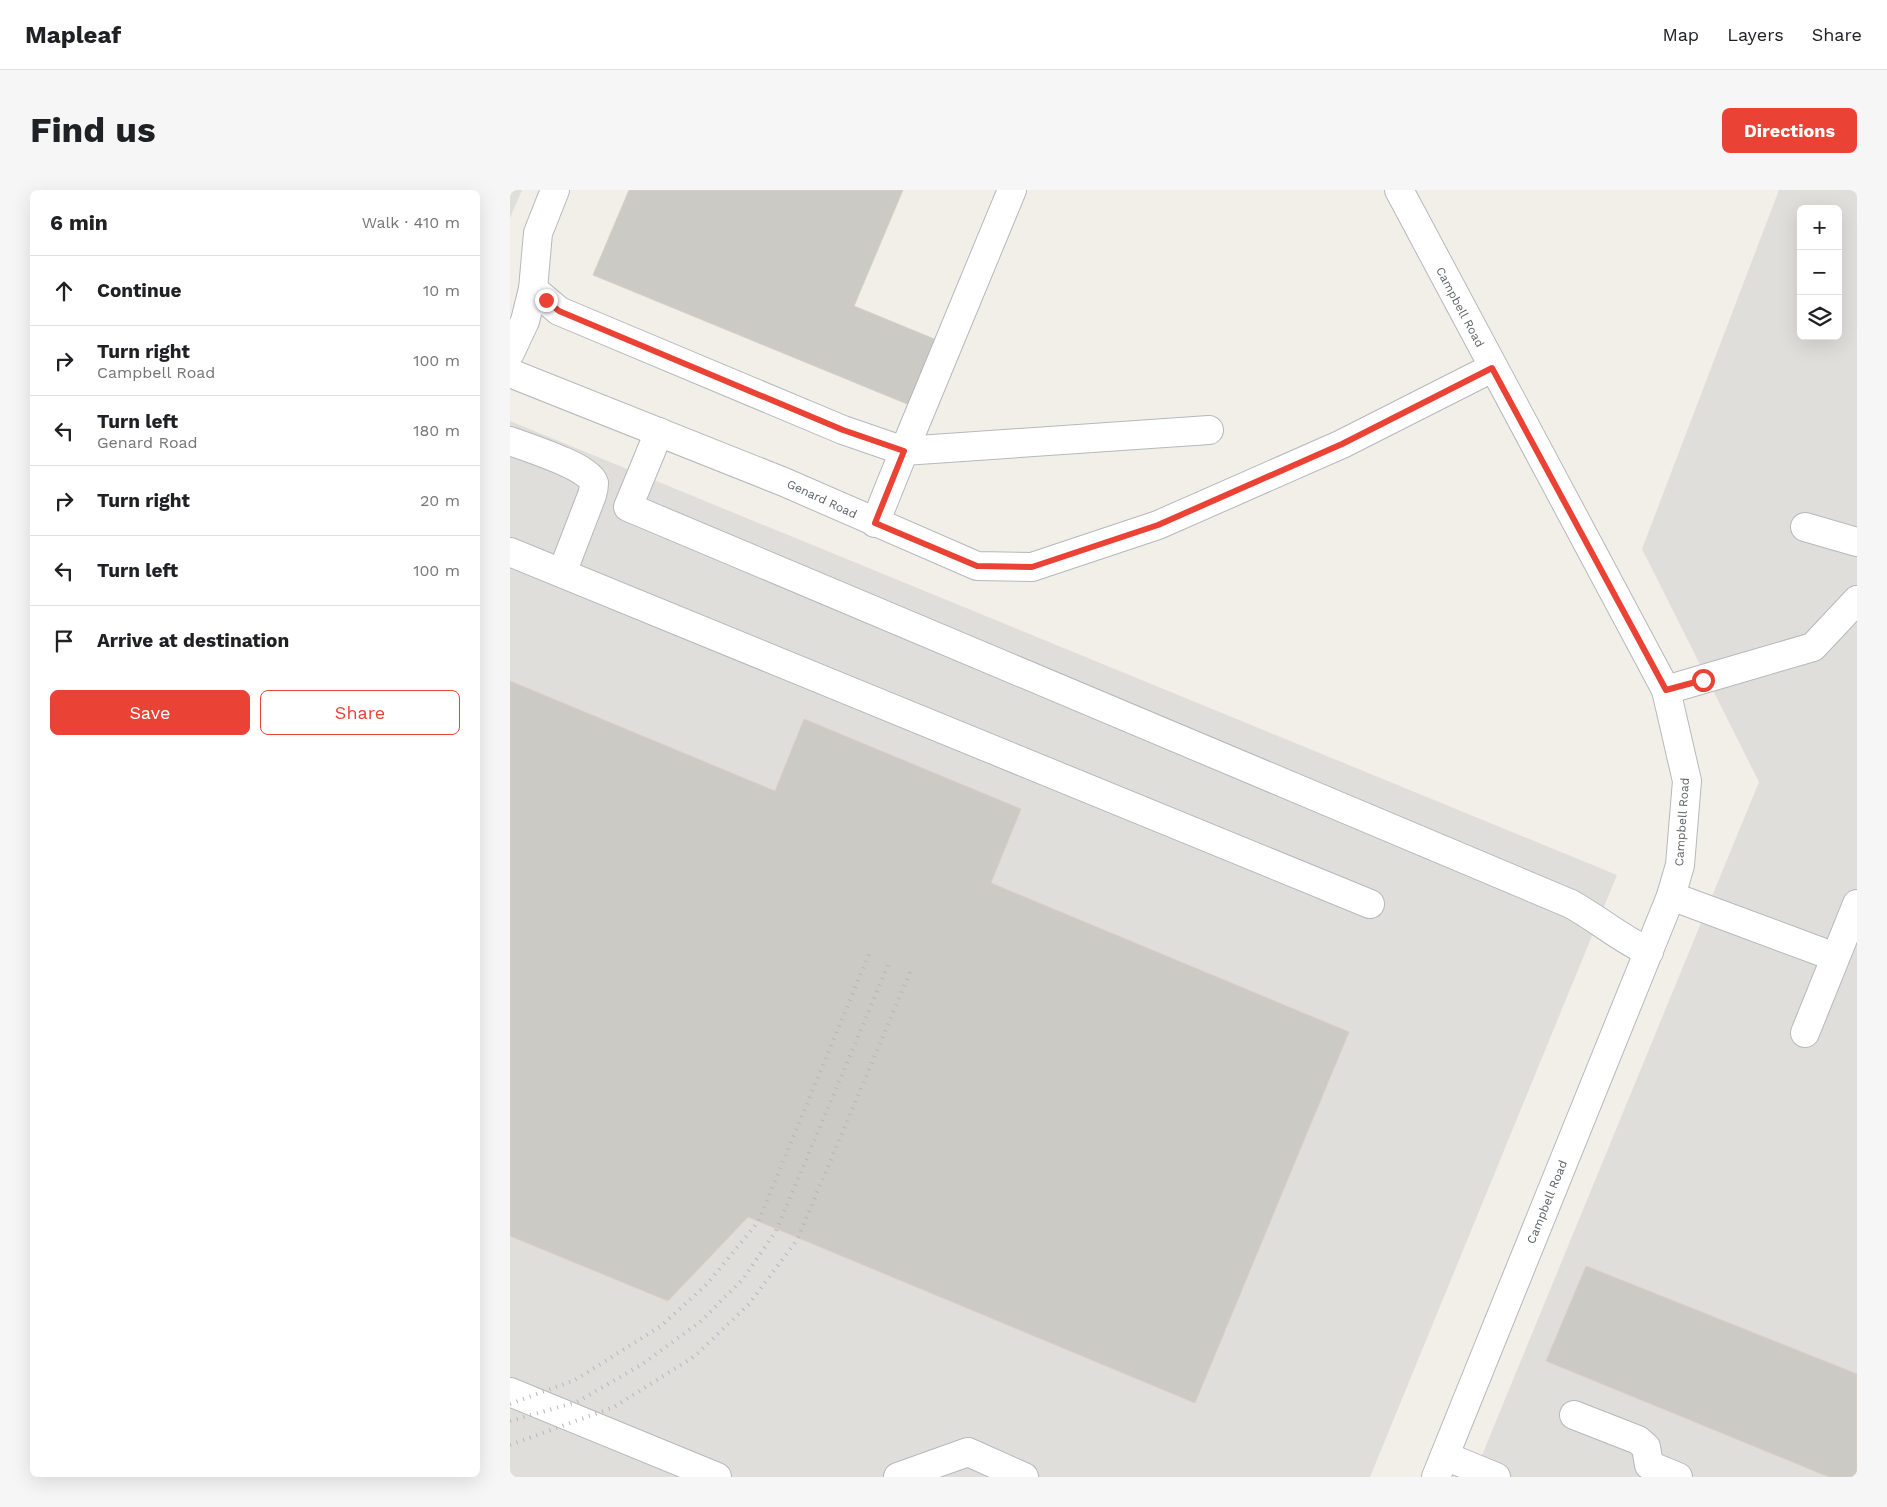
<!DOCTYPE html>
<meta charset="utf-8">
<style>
body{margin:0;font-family:"Work Sans",sans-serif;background:#f6f6f6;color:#202124}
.controls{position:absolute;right:15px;top:15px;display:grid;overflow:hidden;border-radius:8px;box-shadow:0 5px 20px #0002}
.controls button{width:45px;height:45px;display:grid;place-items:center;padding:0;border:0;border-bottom:1px solid #e0e0e0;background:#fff;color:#202124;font:25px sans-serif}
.stop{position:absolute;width:15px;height:15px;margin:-11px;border:4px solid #ea4335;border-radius:50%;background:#fff}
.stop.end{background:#ea4335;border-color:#fff;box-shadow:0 1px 5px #0008}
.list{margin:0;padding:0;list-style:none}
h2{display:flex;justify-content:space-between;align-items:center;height:65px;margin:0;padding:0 20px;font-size:21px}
h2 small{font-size:16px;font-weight:400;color:#757577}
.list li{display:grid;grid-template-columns:32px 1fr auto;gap:15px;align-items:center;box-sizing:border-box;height:70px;padding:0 20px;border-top:1px solid #e0e0e0}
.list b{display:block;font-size:19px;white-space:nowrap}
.list p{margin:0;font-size:16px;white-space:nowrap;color:#757577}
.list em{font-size:16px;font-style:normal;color:#757577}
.actions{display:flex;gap:10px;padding:15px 20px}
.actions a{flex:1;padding:11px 0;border:1px solid #ea4335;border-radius:8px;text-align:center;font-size:18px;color:#ea4335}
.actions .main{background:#ea4335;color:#fff}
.icon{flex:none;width:28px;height:28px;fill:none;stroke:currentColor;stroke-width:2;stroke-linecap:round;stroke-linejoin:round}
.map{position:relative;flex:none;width:1347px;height:1287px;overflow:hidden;border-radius:8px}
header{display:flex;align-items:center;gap:30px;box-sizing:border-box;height:70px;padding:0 25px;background:#fff;border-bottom:1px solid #e0e0e0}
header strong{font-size:24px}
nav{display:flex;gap:28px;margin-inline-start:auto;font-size:18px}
.intro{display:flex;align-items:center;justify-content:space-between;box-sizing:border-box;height:120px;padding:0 30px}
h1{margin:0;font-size:35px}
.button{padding:12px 22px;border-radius:8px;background:#ea4335;color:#fff;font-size:18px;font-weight:700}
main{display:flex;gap:30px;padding:0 30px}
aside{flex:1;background:#fff;border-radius:8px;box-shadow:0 5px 20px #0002}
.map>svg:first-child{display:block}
</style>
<header>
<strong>Mapleaf</strong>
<nav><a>Map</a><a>Layers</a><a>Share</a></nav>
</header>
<div class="intro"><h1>Find us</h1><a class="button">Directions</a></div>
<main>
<aside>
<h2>6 min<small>Walk · 410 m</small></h2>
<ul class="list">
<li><svg class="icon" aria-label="ahead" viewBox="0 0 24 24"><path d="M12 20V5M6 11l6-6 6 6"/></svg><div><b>Continue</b></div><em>10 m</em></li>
<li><svg class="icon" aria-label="right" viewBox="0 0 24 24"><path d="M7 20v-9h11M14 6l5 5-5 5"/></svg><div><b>Turn right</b><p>Campbell Road</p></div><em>100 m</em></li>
<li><svg class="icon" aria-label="left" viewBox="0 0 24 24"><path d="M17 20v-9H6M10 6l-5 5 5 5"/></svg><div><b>Turn left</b><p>Genard Road</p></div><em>180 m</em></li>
<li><svg class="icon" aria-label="right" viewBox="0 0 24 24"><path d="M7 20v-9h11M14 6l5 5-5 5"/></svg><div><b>Turn right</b></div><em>20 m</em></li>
<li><svg class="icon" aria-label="left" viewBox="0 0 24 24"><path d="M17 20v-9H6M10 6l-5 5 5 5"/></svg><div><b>Turn left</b></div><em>100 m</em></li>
<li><svg class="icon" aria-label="arrive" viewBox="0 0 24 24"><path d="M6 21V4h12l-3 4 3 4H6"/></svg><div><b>Arrive at destination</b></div></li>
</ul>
<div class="actions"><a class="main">Save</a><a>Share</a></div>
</aside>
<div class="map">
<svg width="1347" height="1287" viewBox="0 0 1347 1287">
<rect width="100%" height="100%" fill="#f1efe8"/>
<g fill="#e0deda" fill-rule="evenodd">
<path d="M0,0H12L0,28Z"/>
<path d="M1269,0H1347V1287H963L1249,592L1132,359ZM1291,19H1328V146H1291Z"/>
<path d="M0,231L1107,685L860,1287H0Z"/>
</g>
<g fill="#cccac5" stroke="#d6d1c6">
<path d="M119,0H393L344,116L434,153L402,216L83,85Z"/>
<path d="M0,491L265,601L294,529L511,619L481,693L839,842L685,1213L238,1027L158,1111L0,1046Z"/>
<path d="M1076,1076L1347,1184V1287H1319L1036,1171Z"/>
</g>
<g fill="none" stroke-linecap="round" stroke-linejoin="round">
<defs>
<g id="minor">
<path d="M889,0L1156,500L1177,591L1170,675L1161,706L926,1287"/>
<path d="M23,99L49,121L333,240L394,261L502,0"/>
<path d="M0,163L15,131L23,99L28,43L45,0"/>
<path d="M0,183L274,292L467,376L522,377L648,335L832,254L982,178"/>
<path d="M149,242L118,317L1061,714C1088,729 1111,749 1139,762"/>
<path d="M0,251C16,257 80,277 84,293C84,296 83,302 82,305L52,383"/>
<path d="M365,333L394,261L699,240"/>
<path d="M1295,337L1347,352"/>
<path d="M0,362L860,714"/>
<path d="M1156,500L1303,457L1347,410"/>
<path d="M1161,706L1325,767"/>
<path d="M1295,843L1347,714"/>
<path d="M0,1202L207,1287"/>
<path d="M1064,1225L1128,1250L1136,1257L1139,1275L1168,1287"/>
<path d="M935,1266L986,1287"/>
<path d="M388,1287L458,1262L514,1287"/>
</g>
</defs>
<use href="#minor" stroke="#b5b8bc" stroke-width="30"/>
<use href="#minor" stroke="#fff" stroke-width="28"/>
<g stroke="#b6b7b8" stroke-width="4" stroke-dasharray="1 6" stroke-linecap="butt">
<path d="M0,1214L65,1190L151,1136L197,1094L248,1032L359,764"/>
<path d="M0,1231L67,1212L131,1175L190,1132L233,1089L266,1041L379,773"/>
<path d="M0,1255L104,1217L185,1166L239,1114L287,1050L401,780"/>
</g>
</g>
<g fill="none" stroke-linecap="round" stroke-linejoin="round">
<path stroke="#ea4335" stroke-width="6" d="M36,110L49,121L333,240L394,261L365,333L467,376L522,377L648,335L832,254L982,178L1156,500L1193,490"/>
</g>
<g text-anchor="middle" stroke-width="4" stroke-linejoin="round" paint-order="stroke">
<g font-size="12" fill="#5f6368" stroke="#fff">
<text transform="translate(950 117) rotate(62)" y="4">Campbell Road</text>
<text transform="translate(312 309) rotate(25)" y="4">Genard Road</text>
<text transform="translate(1172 632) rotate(-86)" y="4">Campbell Road</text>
<text transform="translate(1037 1012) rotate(-68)" y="4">Campbell Road</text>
</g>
</g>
</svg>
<div class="controls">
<button>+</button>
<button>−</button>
<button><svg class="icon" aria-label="layers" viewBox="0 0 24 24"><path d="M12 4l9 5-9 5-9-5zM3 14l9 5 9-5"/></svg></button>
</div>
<div class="stop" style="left:1193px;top:490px"></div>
<div class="stop end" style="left:36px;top:110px"></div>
</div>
</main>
